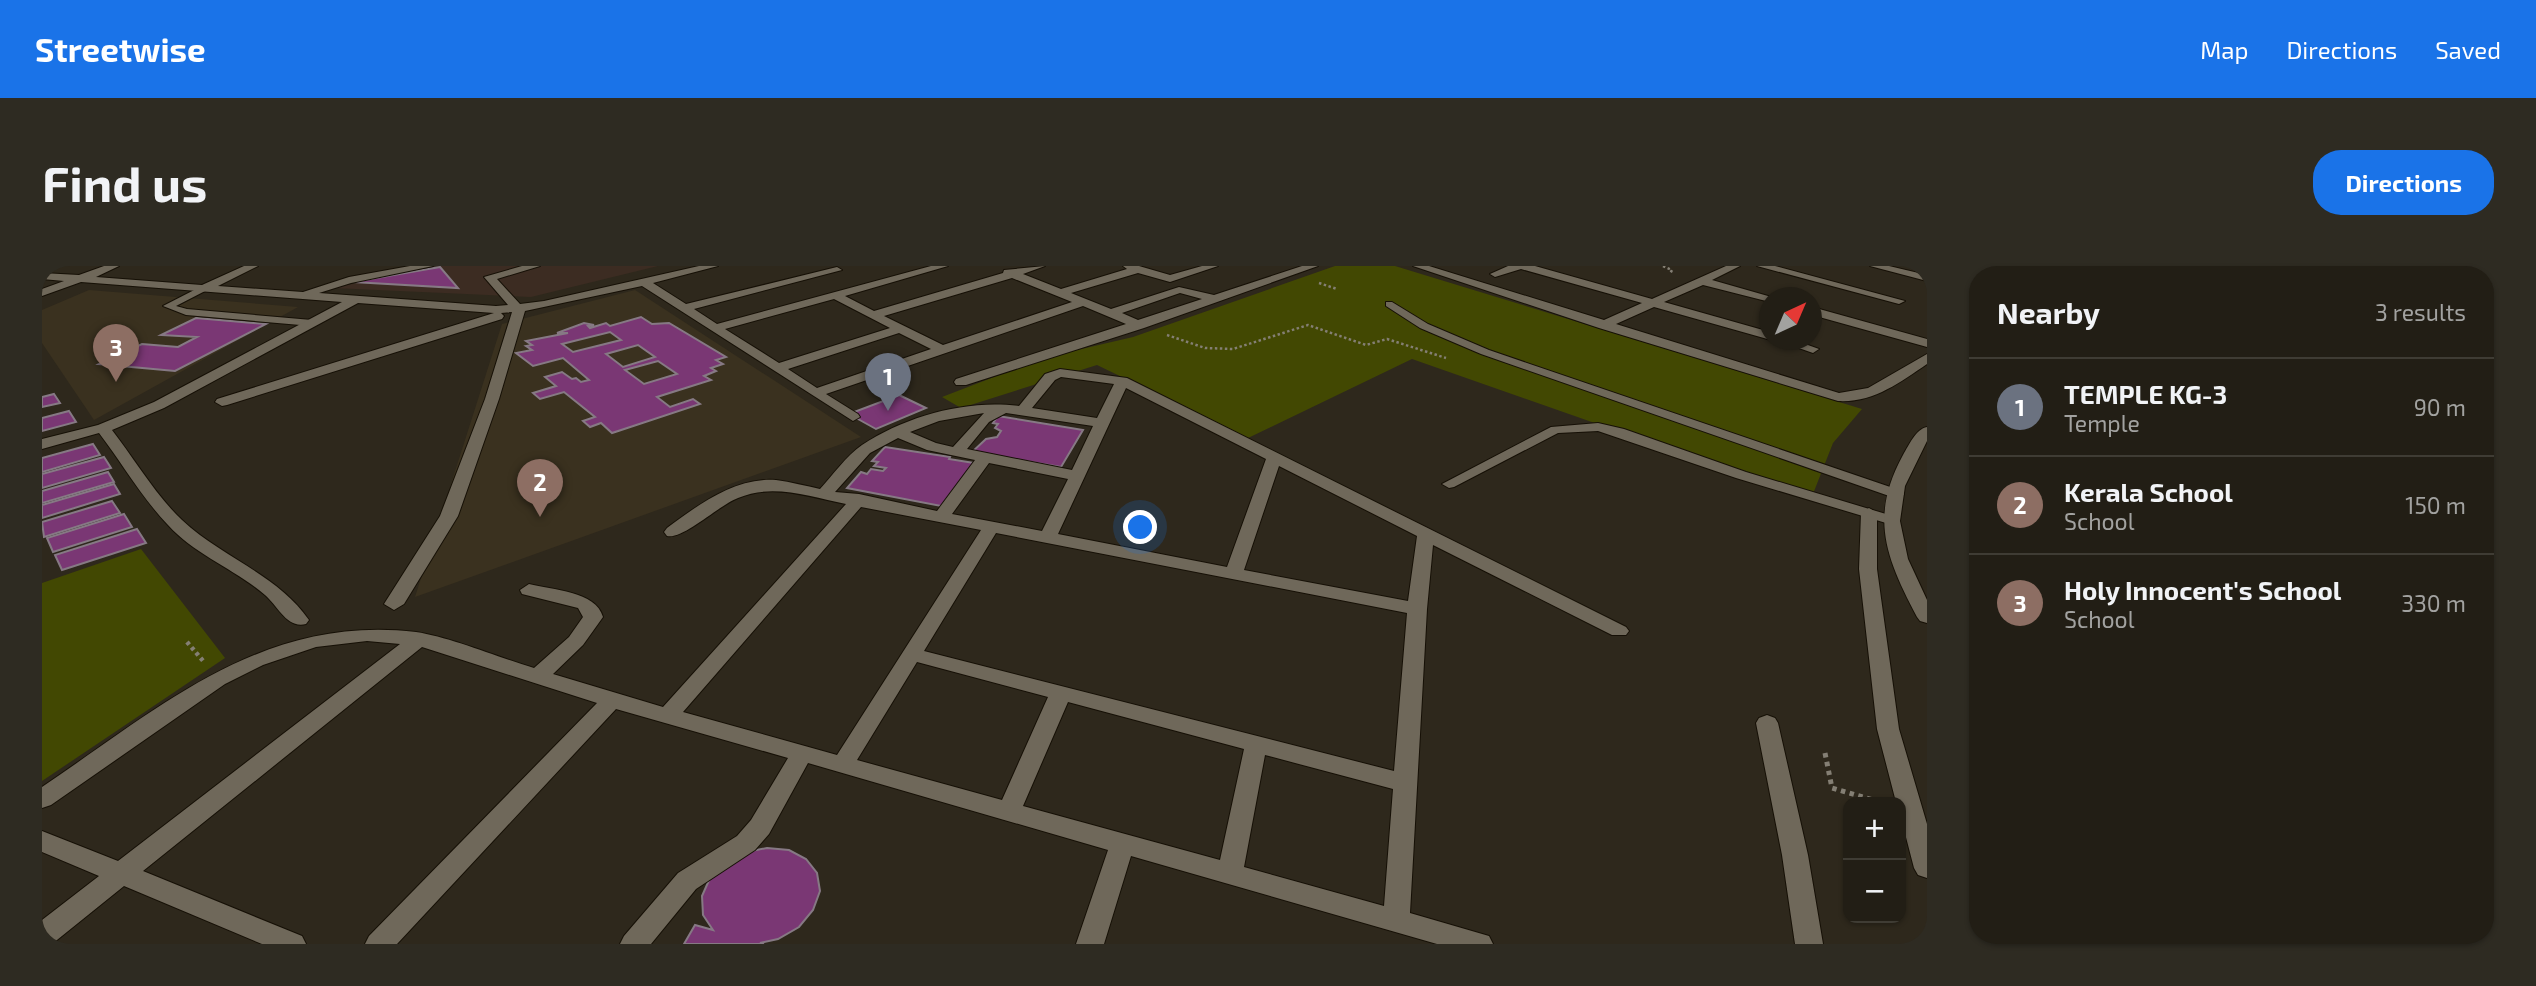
<!DOCTYPE html>
<meta charset="utf-8">
<style>
body{margin:0;font-family:"Exo 2",sans-serif;background:#2e2b22;color:#f1f3f6}
.controls{position:absolute;right:21px;bottom:21px;display:grid;overflow:hidden;border-radius:14px;box-shadow:0 2px 5px #0004}
.controls button{width:63px;height:63px;display:grid;place-items:center;padding:0;border:0;border-bottom:2px solid #3f3c34;background:#221e15;color:#f1f3f6;font:35px sans-serif}
.compass{position:absolute;left:1717px;top:21px;width:63px;height:63px;border-radius:50%;background:#221e15;box-shadow:0 2px 5px #0004;rotate:44deg}
.you{position:absolute;left:1099px;top:262px;width:24px;height:24px;margin:-18px;border:5px solid #fff;border-radius:50%;background:#1a73e8;box-shadow:0 0 0 10px #1a73e833}
.badge{display:grid;place-items:center;width:46px;height:46px;border-radius:50%;background:#1a73e8;color:#fff;font-size:23px;font-weight:700}
.pin{position:absolute;translate:-50% -58px;filter:drop-shadow(0 2px 4px #0008)}
.pin::after{content:'';position:absolute;top:37px;width:24px;height:21px;background:inherit;clip-path:polygon(0 0,100% 0,50% 100%)}
.list{margin:0;padding:0;list-style:none}
h2{display:flex;justify-content:space-between;align-items:center;height:91px;margin:0;padding:0 28px;font-size:30px}
h2 small{font-size:23px;font-weight:400;color:#a2a2a0}
.list li{display:grid;grid-template-columns:46px 1fr auto;gap:21px;align-items:center;box-sizing:border-box;height:98px;padding:0 28px;border-top:2px solid #3f3c34}
.list b{display:block;font-size:26px;white-space:nowrap}
.list p{margin:0;font-size:23px;white-space:nowrap;color:#a2a2a0}
.list em{font-size:23px;font-style:normal;color:#a2a2a0}
.map{position:relative;flex:none;width:1885px;height:678px;overflow:hidden;border-radius:28px}
header{display:flex;align-items:center;gap:42px;box-sizing:border-box;height:98px;padding:0 35px;background:#1a73e8;color:#fff}
header strong{font-size:33px}
nav{display:flex;gap:38px;margin-inline-start:auto;font-size:24px}
.intro{display:flex;align-items:center;justify-content:space-between;box-sizing:border-box;height:168px;padding:0 42px}
h1{margin:0;font-size:49px}
.button{padding:18px 32px;border-radius:28px;background:#1a73e8;color:#fff;font-size:24px;font-weight:700}
main{display:flex;gap:42px;padding:0 42px}
aside{flex:1;background:#221e15;border-radius:28px;box-shadow:0 2px 5px #0004}
.map>svg:first-child{display:block}
</style>
<header>
<strong>Streetwise</strong>
<nav><a>Map</a><a>Directions</a><a>Saved</a></nav>
</header>
<div class="intro"><h1>Find us</h1><a class="button">Directions</a></div>
<main>
<div class="map">
<svg width="1885" height="678" viewBox="0 0 1885 678">
<rect width="100%" height="100%" fill="#2e281c"/>
<path fill="#3c2c22" d="M397,0H616L489,31L291,22Z"/>
<g fill="#3a311f">
<path d="M47,24L256,41L52,154L0,77V44Z"/>
<path d="M593,24L819,171L373,331L460,58Z"/>
</g>
<g fill="#424802">
<path d="M1293,0H1353L1820,143L1791,177L1769,233L1370,93L1206,172L1055,99L919,142L900,131L1001,92L1091,71Z"/>
<path d="M99,283L183,392L0,515V317Z"/>
</g>
<g fill="#7a3774" stroke="#867984" stroke-width="2" fill-rule="evenodd">
<path d="M398,1L416,22L311,16Z"/>
<path d="M599,51L610,58L627,57L684,91L674,94L681,98L669,102L674,105L662,110L669,114L615,131L628,141L651,133L658,138L570,167L559,157L548,161L541,155L553,151L522,126L498,133L491,127L514,120L503,111L520,106L530,113L534,112L539,116L547,114L521,92L491,100L474,87L490,84L484,80L490,79L484,75L526,67H515L542,57L552,59L546,60L548,62L564,57L568,60ZM568,66L579,74L531,86L520,78ZM596,79L613,91L581,101L564,88ZM616,95L635,108L602,118L583,104Z"/>
<path d="M154,52L224,58L133,105L57,98L100,78L136,81L155,71L119,69Z"/>
<path d="M12,128L18,137L0,141V131Z"/>
<path d="M857,129L884,142L834,163L807,148Z"/>
<path d="M27,145L34,156L0,165V152Z"/>
<path d="M956,150L1041,164L1019,201L930,186L944,173L955,171L959,165L953,162L956,158L951,157Z"/>
<path d="M51,178L58,189L0,206V192Z"/>
<path d="M843,181L908,191L907,193L932,197L899,240L805,222L819,206L825,208L829,203L841,205L844,202L832,200L836,196L830,195Z"/>
<path d="M62,191L69,202L0,222V208Z"/>
<path d="M66,206L72,216L0,237V225Z"/>
<path d="M72,218L78,228L0,252V239Z"/>
<path d="M70,235L78,247L2,271L0,256Z"/>
<path d="M82,248L90,261L11,286L5,272Z"/>
<path d="M95,263L104,277L20,304L13,289Z"/>
<path d="M725,582L747,584L764,593L775,607L778,625L771,644L757,661L736,673L718,677L722,678H642L653,659L671,664L661,649L660,630L668,612L704,586Z"/>
</g>
<g fill="none" stroke-linecap="round" stroke-linejoin="round">
<defs>
<g id="service">
<path d="M162,19L167,22L165,24L134,40L145,43L270,54L275,57L270,60L144,49L121,40Z"/>
<path d="M1344,36H1350L1386,58L1447,84L1860,225L1862,228L1860,231H1850L1439,88L1378,62L1344,40Z"/>
<path d="M1556,157L1582,163L1704,206L1854,251L1856,254L1854,257H1844L1694,212L1556,165L1516,167L1412,221L1407,222L1400,218L1509,161Z"/>
</g>
<g id="minor">
<path d="M62,0H77L54,11L160,19L202,0H216L176,20L261,26L307,11L368,0H391L309,17L277,27L454,40L466,39L442,11L480,0H498L455,13L478,38L502,35L657,0H676L611,17L644,38L795,1L800,4L652,43L675,58L889,0H906L803,30L832,45L961,7L962,4L1003,0L981,8L1019,23L1085,3L1081,0H1097L1128,9L1160,0H1176L1128,16L1096,7L1029,27L1069,43L1137,21L1172,29L1260,0H1276L1102,62L924,119H914L912,116L914,113L1084,58L1041,40L784,128L816,148L818,151L811,155L600,20L483,45L457,133L416,250L362,338L352,344L342,338L398,250L443,133L470,46L459,47L462,50L460,53L185,139L180,140L173,136L175,133L452,47L316,37L122,142L70,164C91,191 115,231 140,254C179,291 235,308 267,354L264,358C245,363 236,340 223,329C193,303 153,289 126,259C100,232 80,197 57,167L0,183V173L56,159L112,136L300,36L39,16L0,30V23L22,15L0,13V7L37,9ZM970,12L1030,36L901,79L842,50ZM1138,27L1160,33L1096,54L1080,47ZM792,33L848,62L737,97L683,63ZM857,67L889,83L775,122L746,103Z"/>
<path d="M1371,0H1387L1562,54L1600,37L1479,3L1453,11L1448,8L1466,0H1493L1610,33L1684,0H1698L1670,14L1733,32H1728V36L1661,19L1622,36L1728,66L1729,74L1612,41L1574,58L1797,127L1826,122L1885,88V98C1857,117 1831,137 1796,135L1557,62Z"/>
<path d="M1715,0H1733L1863,35L1857,38Z"/>
<path d="M1828,0H1847L1885,9V15Z"/>
<path d="M1770,41L1885,73V81L1770,49Z"/>
<path d="M1734,74H1752L1777,83L1771,87Z"/>
<path d="M1018,103L1085,112L1584,361L1587,365L1584,369H1570L1391,279L1385,343L1368,647L1447,670L1451,678H1395L1089,590L1062,678H1034L1066,584L766,497L727,568L713,584L654,623L609,678H578L582,670L636,607L695,570L709,554L746,492L574,443L355,678H323L327,670L555,437L380,381L101,605L260,670L264,678H220L82,620L10,678H0V654L57,610L0,586V565L76,595L358,378L325,375L274,381L221,399L183,418L9,539L0,542V521C119,441 221,348 374,366C408,371 458,392 492,402L527,371L541,351L536,342L480,328L478,324L487,318C510,324 554,325 561,351L541,379L511,408L621,441L804,238C768,231 731,217 696,232C677,239 641,274 625,270L622,266L625,262C656,239 693,211 734,214C749,216 764,220 778,223C791,209 804,190 820,179C864,150 925,133 977,140L1003,108ZM1019,111L1072,118L1055,152L990,142L1013,114ZM1084,122L1224,193L1185,301L1016,268ZM942,147L911,181L894,177L868,166L897,155ZM964,147L1051,160L1030,204L925,183L947,156ZM856,172L885,184L933,194L895,245L817,228L793,226L828,187ZM947,197L1026,213L1000,265L910,248ZM1237,200L1375,270L1366,335L1202,304ZM819,241L939,264L795,489L641,446ZM954,267L1365,347L1352,505L882,385ZM875,396L1006,431L960,534L815,494ZM1026,436L1202,483L1178,594L981,540ZM1223,489L1351,523L1342,640L1202,601Z"/>
<path d="M1827,242L1835,247V303L1857,463L1885,558V612L1876,609L1872,602L1859,552V536H1854L1835,463L1817,303L1819,247Z"/>
<path d="M1725,449L1733,452L1736,457L1766,589L1781,678H1753L1740,589L1714,457L1717,452Z"/>
</g>
<path id="tertiary" d="M1885,161V175L1863,220L1858,255L1866,293L1885,334V357L1878,355L1875,351C1844,292 1827,251 1861,189C1867,179 1874,163 1885,161Z"/>
</defs>
<use href="#service" stroke="#161006" stroke-width="2"/>
<use href="#minor" stroke="#161006" stroke-width="2"/>
<use href="#tertiary" stroke="#161006" stroke-width="2"/>
<g stroke="#847f74" stroke-width="2.5" stroke-dasharray="2.5 2.5" stroke-linecap="butt">
<path d="M1621,0L1630,4L1628,8"/>
<path d="M1277,17L1295,23"/>
<path d="M1125,69L1163,82L1191,83L1266,59L1324,79L1345,73L1404,92"/>
</g>
<path stroke="#847f74" stroke-width="4.5" stroke-dasharray="3.5 3.5" stroke-linecap="butt" d="M145,376L162,396"/>
<path stroke="#847f74" stroke-width="5" stroke-dasharray="4.5 4.5" stroke-linecap="butt" d="M1783,487L1790,522L1838,536"/>
<use href="#service" fill="#6f685a" fill-rule="evenodd"/>
<use href="#minor" fill="#6f685a" fill-rule="evenodd"/>
<use href="#tertiary" fill="#6f685a" fill-rule="evenodd"/>
</g>
</svg>
<div class="controls">
<button>+</button>
<button>−</button>
</div>
<svg class="compass" viewBox="-18 -18 36 36"><path d="M0-13l5 13h-10z" fill="#e53935"/><path d="M0 13l5-13h-10z" fill="#a2a2a0"/></svg>
<div class="you"></div>
<div class="pin badge" style="left:846px;top:145px;background:#6b7280">1</div>
<div class="pin badge" style="left:498px;top:251px;background:#8d6e63">2</div>
<div class="pin badge" style="left:74px;top:116px;background:#8d6e63">3</div>
</div>
<aside>
<h2>Nearby<small>3 results</small></h2>
<ul class="list">
<li><span class="badge" style="background:#6b7280">1</span><div><b>TEMPLE KG-3</b><p>Temple</p></div><em>90 m</em></li>
<li><span class="badge" style="background:#8d6e63">2</span><div><b>Kerala School</b><p>School</p></div><em>150 m</em></li>
<li><span class="badge" style="background:#8d6e63">3</span><div><b>Holy Innocent's School</b><p>School</p></div><em>330 m</em></li>
</ul>
</aside>
</main>
